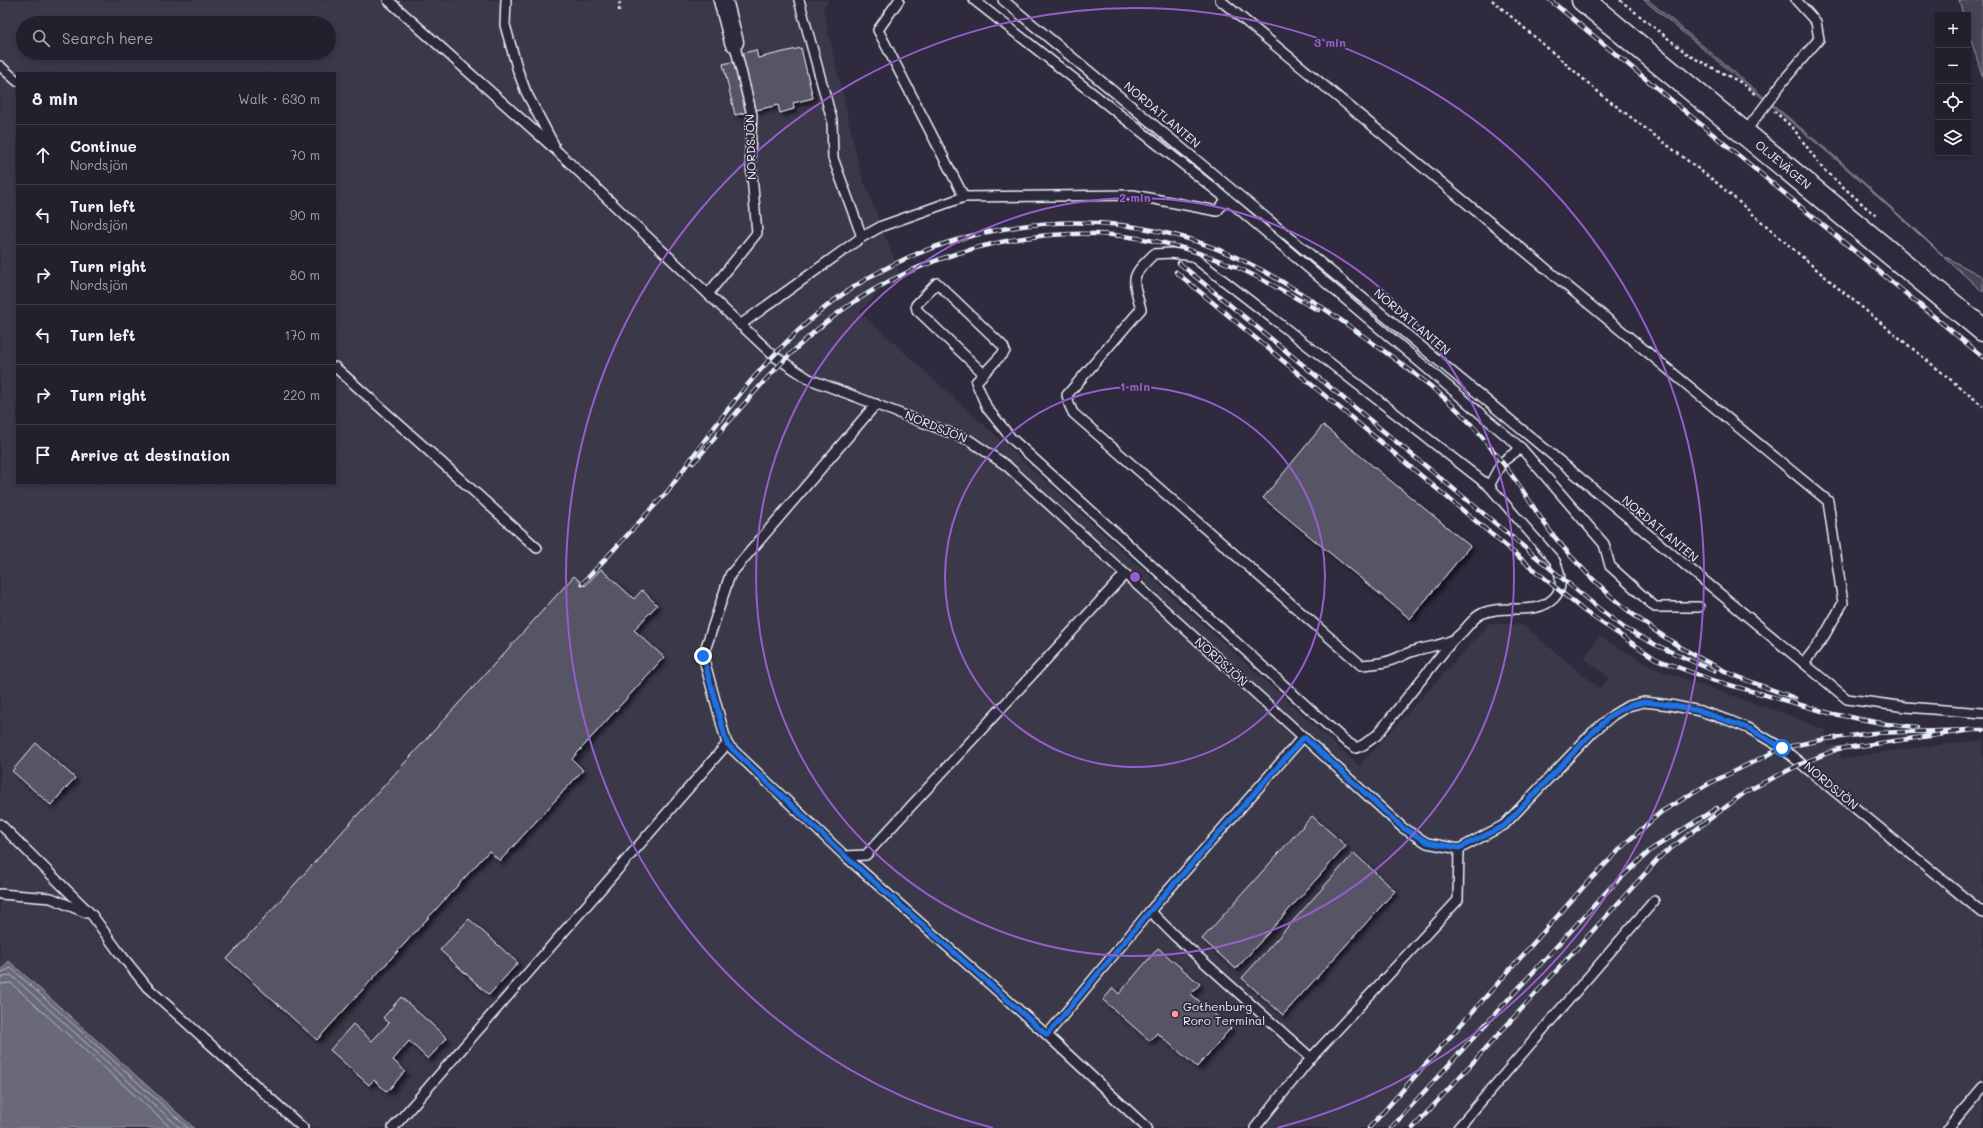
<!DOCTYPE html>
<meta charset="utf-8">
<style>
body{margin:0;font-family:Mali,sans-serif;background:#2f2d3a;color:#f1f3f6}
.controls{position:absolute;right:12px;top:12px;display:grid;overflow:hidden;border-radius:0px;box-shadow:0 2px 6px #0003}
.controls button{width:36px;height:36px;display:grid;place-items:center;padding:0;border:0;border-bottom:1px solid #403e4a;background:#23202e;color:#f1f3f6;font:20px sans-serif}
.stop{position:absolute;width:12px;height:12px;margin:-9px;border:3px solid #1a73e8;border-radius:50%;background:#fff}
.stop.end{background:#1a73e8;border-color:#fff;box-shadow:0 1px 4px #0008}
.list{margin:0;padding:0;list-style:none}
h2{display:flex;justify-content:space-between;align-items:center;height:52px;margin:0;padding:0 16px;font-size:17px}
h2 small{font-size:13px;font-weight:400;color:#a3a3aa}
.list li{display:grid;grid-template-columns:26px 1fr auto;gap:12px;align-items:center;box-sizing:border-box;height:60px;padding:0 16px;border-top:1px solid #403e4a}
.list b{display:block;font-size:15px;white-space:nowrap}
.list p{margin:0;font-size:13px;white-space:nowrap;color:#a3a3aa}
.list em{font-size:13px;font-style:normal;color:#a3a3aa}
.icon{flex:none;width:22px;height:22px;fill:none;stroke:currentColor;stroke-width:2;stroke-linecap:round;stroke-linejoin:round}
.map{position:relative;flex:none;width:1983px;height:1128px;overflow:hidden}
.search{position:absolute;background:#23202e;box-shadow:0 2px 6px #0003;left:16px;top:16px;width:320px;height:44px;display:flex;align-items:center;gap:10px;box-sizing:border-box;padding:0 14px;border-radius:22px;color:#a3a3aa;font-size:15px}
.panel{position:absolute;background:#23202e;box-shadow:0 2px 6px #0003;left:16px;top:72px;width:320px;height:412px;border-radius:0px}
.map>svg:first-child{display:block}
</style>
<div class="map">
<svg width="1983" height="1128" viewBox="0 0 1983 1128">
<defs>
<filter id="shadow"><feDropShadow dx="3.5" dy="3.5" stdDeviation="2" flood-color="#0009"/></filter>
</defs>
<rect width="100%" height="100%" fill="#2f2a3d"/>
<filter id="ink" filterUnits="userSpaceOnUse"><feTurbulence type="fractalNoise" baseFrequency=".025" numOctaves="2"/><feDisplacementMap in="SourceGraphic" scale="8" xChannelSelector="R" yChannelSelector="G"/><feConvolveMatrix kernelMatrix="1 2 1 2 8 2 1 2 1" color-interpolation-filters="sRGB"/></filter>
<g filter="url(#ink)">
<path fill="#3b3749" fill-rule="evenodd" d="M0,0H829L823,8L860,171L899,271L860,312L1359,766L1490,623L1523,625L1599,688L1609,678L1584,658L1599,636L1656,669L1786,714L1825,730L1828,746L1837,745L1842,759L1887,751L1983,740V1128H194L9,961L0,971ZM23,23H329V53H23ZM17,73H335V483H17Z"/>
<g fill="#464455" stroke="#979aa6">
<path d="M1644,0H1648L1839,160L1944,256L1983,277V292L1838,161Z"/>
<path d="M1959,0H1983V78L1968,30V15H1963Z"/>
</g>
<path fill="#696978" stroke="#9c9fab" d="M9,961L194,1128H0V971Z"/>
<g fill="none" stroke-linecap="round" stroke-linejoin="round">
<g stroke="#b5bbc5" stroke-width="1">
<path d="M0,973L11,968L188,1128"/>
<path d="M0,978L11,975L180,1128"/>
<path d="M0,984L11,983L171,1128"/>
</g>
</g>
<g fill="#575565" stroke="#e8f1f8" filter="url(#shadow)">
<path d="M801,48L813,98L793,103L794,109L780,113L778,105L735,115L723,64L740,60L739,54L756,50L758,58Z"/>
<path d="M1323,425L1470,546L1410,619L1263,498Z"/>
<path d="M601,569L634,599L642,590L657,605L634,630L664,657L572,759L583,770L500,861L489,851L317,1040L227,959L574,576L585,586Z"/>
<path d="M36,743L75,778L51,805L12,771Z"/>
<path d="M1312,816L1346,846L1236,969L1202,939Z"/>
<path d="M1354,853L1395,891L1283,1015L1242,978Z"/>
<path d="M469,919L518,963L489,995L440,950Z"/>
<path d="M1158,948L1200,984L1191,994L1231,1028L1197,1067L1157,1033L1150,1041L1103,1000L1113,988L1119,994Z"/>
<path d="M401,997L447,1038L428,1059L409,1041L393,1060L405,1071L387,1092L374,1080L369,1085L330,1050L353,1024L372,1041L389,1023L383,1018Z"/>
</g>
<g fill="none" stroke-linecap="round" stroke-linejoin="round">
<defs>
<g id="service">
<path d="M388,0L558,152L708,294"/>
<path d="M506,0L505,25L518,71L526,92L554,145"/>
<path d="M799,0L832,120L833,158L862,237L882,226L964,197L878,30L899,0"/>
<path d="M974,0L1227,199L1521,448"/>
<path d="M1003,0L1847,699L1906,707L1983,713"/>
<path d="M1220,0L1828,501L1843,603L1823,638L1804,663"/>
<path d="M734,42L752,115L750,153L757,233L708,294L774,356L809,379L969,440L1007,466L1403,828L1427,843L1459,849L1504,825L1593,732L1613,715L1628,706L1644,702L1670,705L1700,711L1728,720L1750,729L1782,748L1983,913"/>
<path d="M0,66L17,81"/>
<path d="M1745,132L1785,79L1819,39L1816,22L1796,0"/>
<path d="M964,197L1133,195L1217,211L1227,199"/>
<path d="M1171,253L1192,256L1489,486L1555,561C1560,572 1564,588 1554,598C1535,617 1504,603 1481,614C1470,619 1464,635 1452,640C1440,646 1426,647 1414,651C1404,654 1395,660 1385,662C1378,664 1369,664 1361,665L1073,413L1069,404L1067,395L1141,309C1132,277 1130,277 1154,254Z"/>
<path d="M740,325L862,237"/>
<path d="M335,367L537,548"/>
<path d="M983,373L917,310L916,305L937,283L1003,346L1005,351L976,382L987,408L1011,438L1344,740L1356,748L1363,745L1377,735L1453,640"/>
<path d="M1489,486L1502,462L1521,448L1604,544L1610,566L1655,607H1699"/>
<path d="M727,744L703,656L730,575L876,404"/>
<path d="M0,824L92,915L118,951L147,987L303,1128"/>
<path d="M845,856L1047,1035L1147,1128"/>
<path d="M0,894L51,898L87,913"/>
<path d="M1150,911L1303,737"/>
<path d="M1047,1035L1150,911L1175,936L1311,1058"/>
<path d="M393,1128L727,744L845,856L866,855L1125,574"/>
<path d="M1255,1128L1311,1058L1458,900L1459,849"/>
<path d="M1458,1128L1654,901"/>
<path d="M1948,1128L1983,1087"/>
</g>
<path id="minor" d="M723,0L734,42"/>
<path id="tertiary" d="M1583,0L1983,330"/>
</defs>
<use href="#service" stroke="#e8f1f8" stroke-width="12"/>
<use href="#minor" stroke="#e8f1f8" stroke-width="21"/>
<use href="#tertiary" stroke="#e8f1f8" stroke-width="25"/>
<g stroke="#e8f1f8" stroke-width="2.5" stroke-dasharray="3 3" stroke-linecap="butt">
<path d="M1492,0L1603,96L1717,183L1837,287L1983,406"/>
<path d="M1620,0L1690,56L1742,83L1757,96"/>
<path d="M619,11L620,0"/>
<path d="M1774,111L1793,128L1823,169L1876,216"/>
</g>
<use href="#service" stroke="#2f2a3d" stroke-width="9"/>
<use href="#minor" stroke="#2f2a3d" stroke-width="18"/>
<use href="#tertiary" stroke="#2f2a3d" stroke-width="22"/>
<defs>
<g id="rail">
<path d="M1550,0L1983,357"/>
<path d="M1179,263L1597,607L1624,628L1656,645L1714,671"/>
<path d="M1176,272L1584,611L1656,659L1712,680L1833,714L1887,724L1917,727"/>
<path d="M693,463C735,416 775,363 825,323C911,254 1034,220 1144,239C1174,244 1204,254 1231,265C1261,277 1289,295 1318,310"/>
<path d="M666,494C718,420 777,336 855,286C968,214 1118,201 1240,259C1282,279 1321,306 1359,333C1396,360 1438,388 1469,422C1488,443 1505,465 1521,488C1532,504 1541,520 1553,535C1600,594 1660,641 1729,673C1750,682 1773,690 1795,698"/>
<path d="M582,584L669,490"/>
<path d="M1967,730H1983"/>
<path d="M1369,1128L1586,884L1627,842L1661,812L1710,783L1782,748L1826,739L1873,733L1972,730L1838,749L1803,763L1747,791L1662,855L1413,1128"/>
<path d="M1391,1128L1608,890L1652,849L1717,808"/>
</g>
</defs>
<use href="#rail" stroke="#e8f1f8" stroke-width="4.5"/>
<use href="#rail" stroke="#2f2a3d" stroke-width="3" stroke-dasharray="9" stroke-linecap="butt"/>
</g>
</g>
<g fill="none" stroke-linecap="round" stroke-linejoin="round" filter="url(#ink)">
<path stroke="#1a73e8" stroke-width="5" d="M703,656L727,744L845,856L1047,1035L1150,911L1304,737L1403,828L1427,842L1459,848L1504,826L1593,732L1613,714L1628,706L1644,702L1670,705L1700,711L1750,729L1782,748"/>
</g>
<g fill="none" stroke="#965dcd" stroke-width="2">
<circle cx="1135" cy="577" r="190"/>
<circle cx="1135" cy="577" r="379"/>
<path d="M993 1128A569 569 0 1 1 1277 1128"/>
</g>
<circle fill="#ff9aa2" stroke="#2f2a3d" stroke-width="1.5" cx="1175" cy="1014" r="4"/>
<g text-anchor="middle" stroke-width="3.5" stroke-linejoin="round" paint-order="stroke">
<g font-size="12" fill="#e8f1f8" stroke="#2f2a3d">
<text transform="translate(1162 115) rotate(40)" y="4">NORDATLANTEN</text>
<text transform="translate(751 147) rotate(-92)" y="4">NORDSJÖN</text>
<text transform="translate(1783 165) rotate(40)" y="4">OLJEVÄGEN</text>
<text transform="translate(1412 322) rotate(40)" y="4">NORDATLANTEN</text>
<text transform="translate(936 427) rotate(22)" y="4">NORDSJÖN</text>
<text transform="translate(1660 529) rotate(40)" y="4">NORDATLANTEN</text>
<text transform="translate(1221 662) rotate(42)" y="4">NORDSJÖN</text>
<text transform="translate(1831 786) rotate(40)" y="4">NORDSJÖN</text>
</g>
<g font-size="12" fill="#e8f1f8" stroke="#2f2a3d" text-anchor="start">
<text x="1183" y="1011">Gothenburg<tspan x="1183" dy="14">Roro Terminal</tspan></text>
</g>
</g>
<circle cx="1135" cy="577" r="6" fill="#965dcd" stroke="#2f2a3d" stroke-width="2"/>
<g font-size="12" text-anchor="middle" font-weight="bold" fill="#965dcd" stroke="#2f2a3d" stroke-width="3.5" stroke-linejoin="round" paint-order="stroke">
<text x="1330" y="47">3 min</text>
<text x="1135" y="202">2 min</text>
<text x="1135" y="391">1 min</text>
</g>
</svg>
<div class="controls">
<button>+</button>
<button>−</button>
<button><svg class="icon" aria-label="locate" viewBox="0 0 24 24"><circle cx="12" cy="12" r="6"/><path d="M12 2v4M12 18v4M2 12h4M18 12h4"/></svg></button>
<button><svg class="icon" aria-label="layers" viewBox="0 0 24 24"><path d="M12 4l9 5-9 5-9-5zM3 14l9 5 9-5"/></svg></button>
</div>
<div class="stop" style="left:1782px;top:748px"></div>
<div class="stop end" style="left:703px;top:656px"></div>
<div class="search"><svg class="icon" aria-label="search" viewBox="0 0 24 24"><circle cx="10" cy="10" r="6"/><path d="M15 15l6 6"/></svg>Search here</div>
<section class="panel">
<h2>8 min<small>Walk · 630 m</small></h2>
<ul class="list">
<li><svg class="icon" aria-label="ahead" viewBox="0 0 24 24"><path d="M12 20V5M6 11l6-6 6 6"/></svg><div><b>Continue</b><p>Nordsjön</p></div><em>70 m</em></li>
<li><svg class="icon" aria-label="left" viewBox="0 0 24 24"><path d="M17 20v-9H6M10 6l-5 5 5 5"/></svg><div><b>Turn left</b><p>Nordsjön</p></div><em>90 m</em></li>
<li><svg class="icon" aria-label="right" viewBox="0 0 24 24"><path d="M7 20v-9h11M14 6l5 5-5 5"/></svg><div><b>Turn right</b><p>Nordsjön</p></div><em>80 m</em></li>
<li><svg class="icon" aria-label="left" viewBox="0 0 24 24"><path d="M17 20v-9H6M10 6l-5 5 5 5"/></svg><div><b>Turn left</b></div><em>170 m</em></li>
<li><svg class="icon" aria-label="right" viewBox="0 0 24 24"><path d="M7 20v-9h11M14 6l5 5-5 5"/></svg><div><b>Turn right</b></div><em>220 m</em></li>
<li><svg class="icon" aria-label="arrive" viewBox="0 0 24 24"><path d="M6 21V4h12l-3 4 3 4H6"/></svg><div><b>Arrive at destination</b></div></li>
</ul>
</section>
</div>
